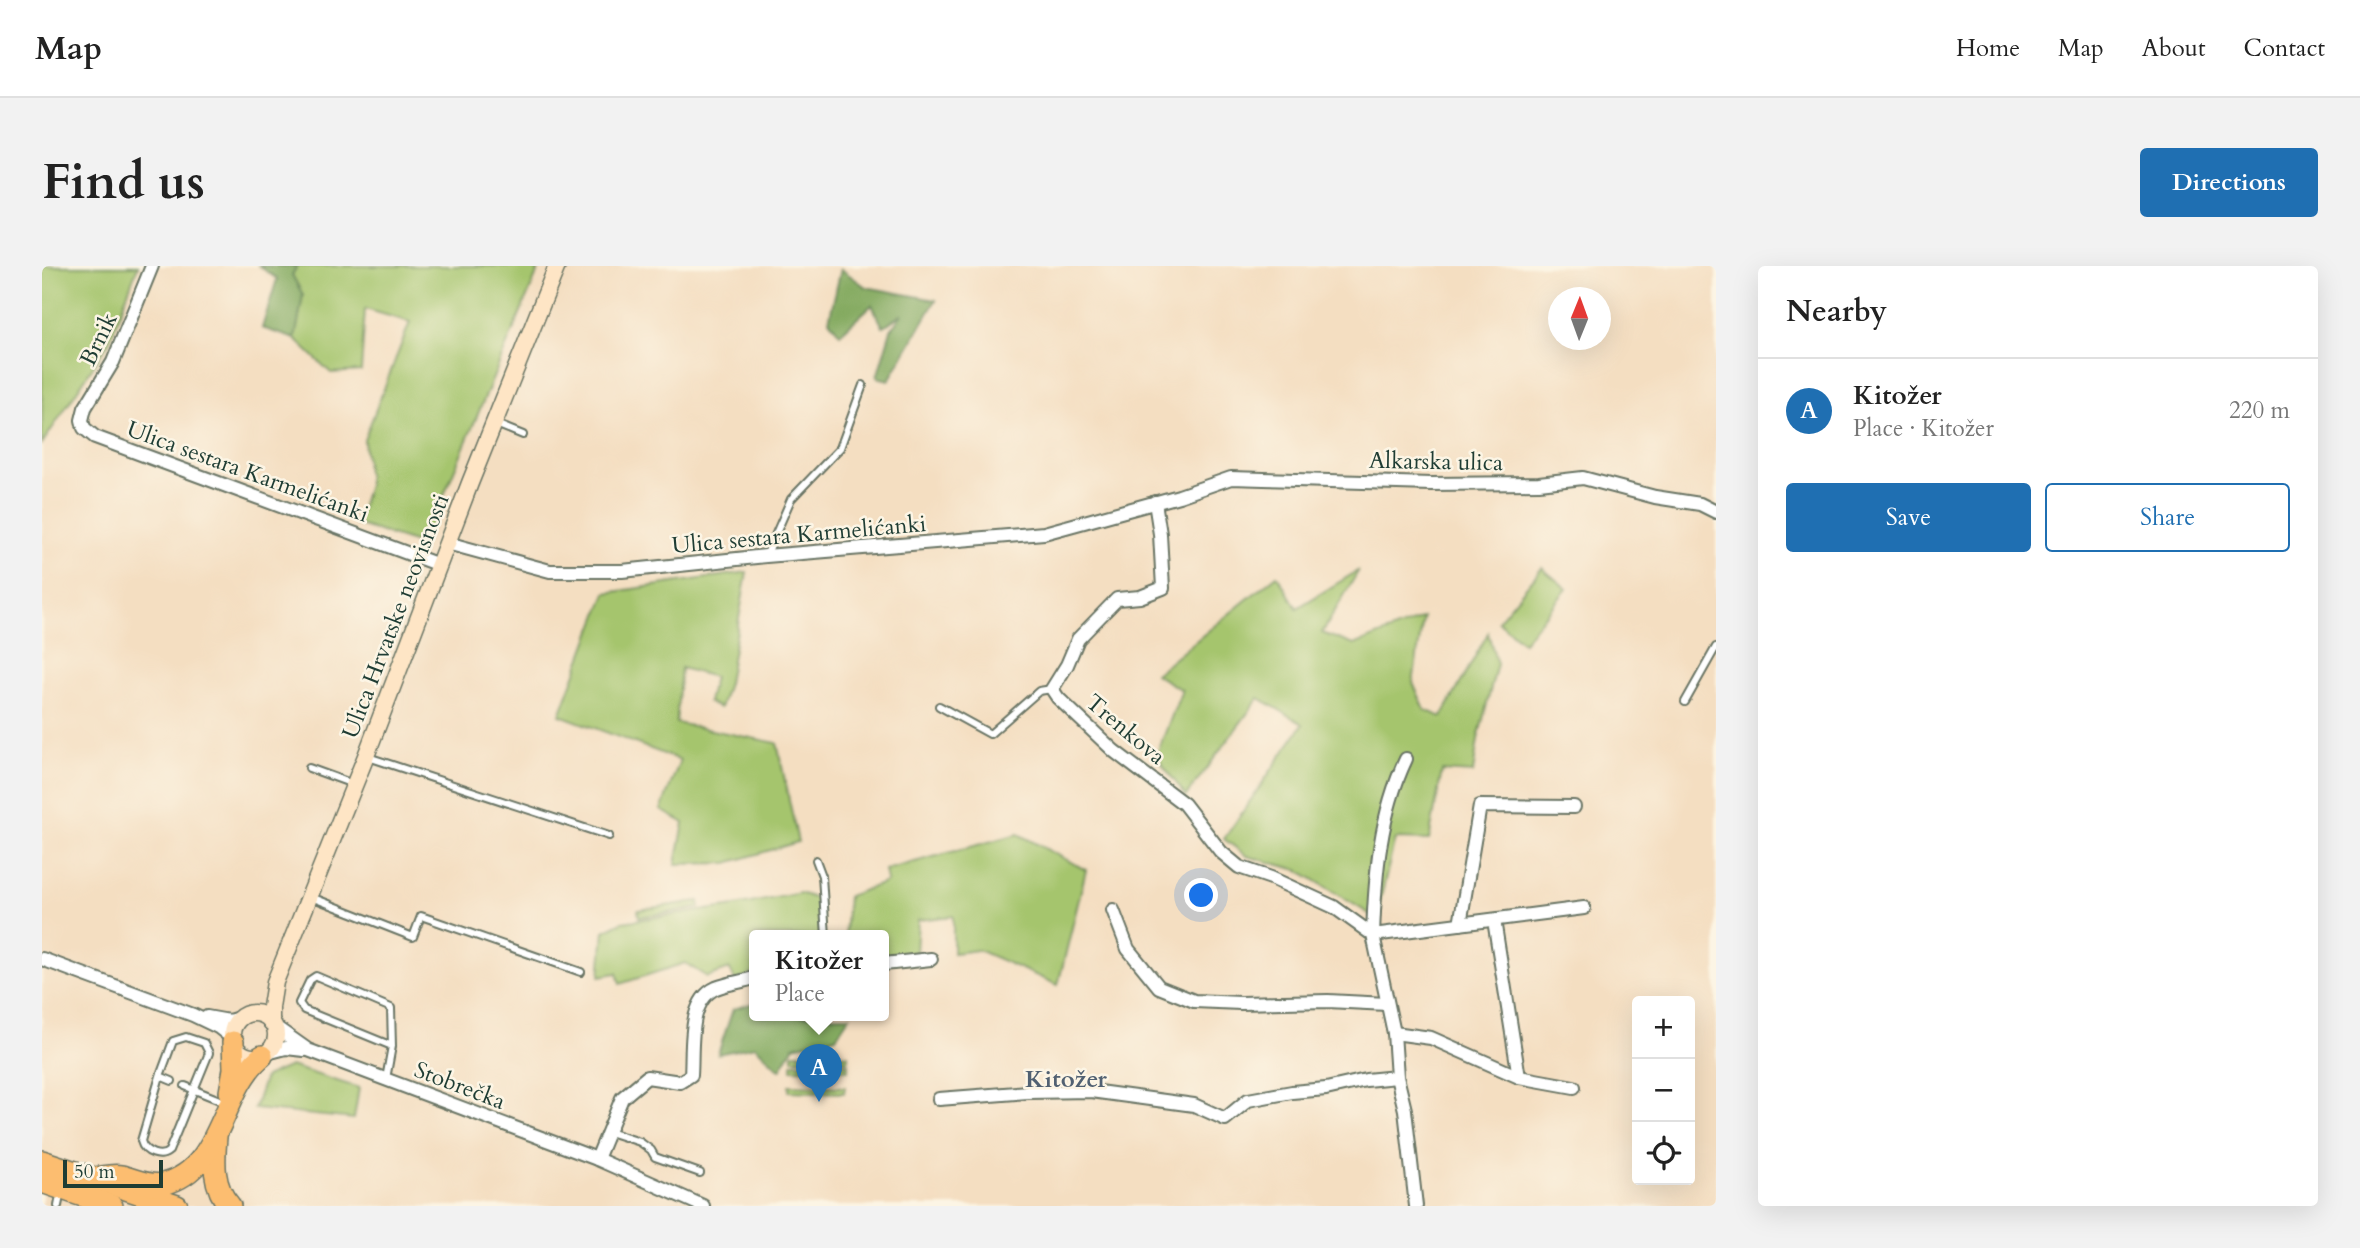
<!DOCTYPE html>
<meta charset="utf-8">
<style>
body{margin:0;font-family:Cardo,serif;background:#f2f2f2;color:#222}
.controls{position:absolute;right:21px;bottom:21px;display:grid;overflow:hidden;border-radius:7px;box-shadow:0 7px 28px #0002}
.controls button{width:63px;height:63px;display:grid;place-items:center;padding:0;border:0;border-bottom:2px solid #e0e0e0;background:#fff;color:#222;font:35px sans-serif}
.compass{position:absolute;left:1506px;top:21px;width:63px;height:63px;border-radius:50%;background:#fff;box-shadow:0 7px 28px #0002;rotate:1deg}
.scale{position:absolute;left:21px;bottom:18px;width:100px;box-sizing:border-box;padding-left:7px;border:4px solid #1f3d34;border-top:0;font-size:19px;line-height:24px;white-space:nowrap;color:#1f3d34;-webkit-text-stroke:5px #fcf5e5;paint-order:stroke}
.you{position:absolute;left:1160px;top:630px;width:24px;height:24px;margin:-18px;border:5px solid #fff;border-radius:50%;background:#1a73e8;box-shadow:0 0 0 10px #1a73e833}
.badge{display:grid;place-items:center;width:46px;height:46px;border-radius:50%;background:#1f6fb2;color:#fff;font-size:23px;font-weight:700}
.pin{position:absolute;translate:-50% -58px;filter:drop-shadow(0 2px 4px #0008)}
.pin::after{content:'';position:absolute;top:37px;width:24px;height:21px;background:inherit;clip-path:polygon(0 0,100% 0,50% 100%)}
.popup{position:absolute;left:707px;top:664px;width:140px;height:91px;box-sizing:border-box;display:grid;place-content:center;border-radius:7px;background:#fff;filter:drop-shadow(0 2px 5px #0005);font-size:23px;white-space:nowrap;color:#767676}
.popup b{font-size:26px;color:#222}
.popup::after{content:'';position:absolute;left:50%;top:100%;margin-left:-14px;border:14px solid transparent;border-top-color:#fff}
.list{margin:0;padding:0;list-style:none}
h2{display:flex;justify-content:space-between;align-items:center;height:91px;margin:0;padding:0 28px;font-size:30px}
h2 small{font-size:23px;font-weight:400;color:#767676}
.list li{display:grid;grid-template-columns:46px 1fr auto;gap:21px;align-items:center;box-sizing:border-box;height:105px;padding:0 28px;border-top:2px solid #e0e0e0}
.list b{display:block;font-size:26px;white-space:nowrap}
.list p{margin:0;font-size:23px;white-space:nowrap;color:#767676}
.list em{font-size:23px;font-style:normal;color:#767676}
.actions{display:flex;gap:14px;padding:21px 28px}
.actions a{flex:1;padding:16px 0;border:2px solid #1f6fb2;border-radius:7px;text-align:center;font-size:24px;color:#1f6fb2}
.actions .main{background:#1f6fb2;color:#fff}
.icon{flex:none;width:38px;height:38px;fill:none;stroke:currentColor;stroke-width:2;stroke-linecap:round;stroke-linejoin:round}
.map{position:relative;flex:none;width:1674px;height:940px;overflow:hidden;border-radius:7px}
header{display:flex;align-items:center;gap:42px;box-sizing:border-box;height:98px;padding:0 35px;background:#fff;border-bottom:2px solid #e0e0e0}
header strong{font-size:33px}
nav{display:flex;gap:38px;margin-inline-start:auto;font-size:24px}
.intro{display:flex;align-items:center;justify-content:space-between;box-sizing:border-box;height:168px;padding:0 42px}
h1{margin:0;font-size:49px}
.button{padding:18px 32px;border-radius:7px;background:#1f6fb2;color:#fff;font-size:24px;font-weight:700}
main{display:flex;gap:42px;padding:0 42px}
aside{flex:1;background:#fff;border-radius:7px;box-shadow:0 7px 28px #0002}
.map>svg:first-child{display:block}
</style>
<header>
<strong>Map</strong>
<nav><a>Home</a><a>Map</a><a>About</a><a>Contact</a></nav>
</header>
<div class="intro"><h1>Find us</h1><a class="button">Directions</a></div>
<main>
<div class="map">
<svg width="1674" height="940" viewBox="0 0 1674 940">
<rect width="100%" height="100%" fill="#fcf5e5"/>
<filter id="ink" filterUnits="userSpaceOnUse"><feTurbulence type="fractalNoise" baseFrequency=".0143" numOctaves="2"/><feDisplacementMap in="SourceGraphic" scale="14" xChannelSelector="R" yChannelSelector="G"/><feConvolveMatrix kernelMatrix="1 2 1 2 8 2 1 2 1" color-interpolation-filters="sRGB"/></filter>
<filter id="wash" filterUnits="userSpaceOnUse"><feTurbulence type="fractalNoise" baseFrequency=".00686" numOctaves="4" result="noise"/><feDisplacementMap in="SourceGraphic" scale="28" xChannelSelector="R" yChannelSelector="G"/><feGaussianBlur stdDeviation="1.57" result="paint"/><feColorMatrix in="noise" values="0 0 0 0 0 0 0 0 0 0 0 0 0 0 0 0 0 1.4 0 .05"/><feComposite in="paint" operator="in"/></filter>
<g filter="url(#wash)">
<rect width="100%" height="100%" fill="#f4dec1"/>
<g fill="#a5c56d" stroke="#628150" stroke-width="2">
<path d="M0,0H96L67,76L0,178Z"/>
<path d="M255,0H498L381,279L314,258L326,219L322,174L368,56L323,43L319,105L289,107L253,73L261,29L250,9Z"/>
<path d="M1500,302L1525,323L1481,376L1456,355Z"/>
<path d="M1317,304L1280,367L1312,379L1381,352L1371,417L1383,444L1400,451L1446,367L1455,398L1436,473L1431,507L1400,505L1387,574L1353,573L1334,652L1256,604L1205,590L1182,573L1261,458L1217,432L1144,530L1114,490L1140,424L1113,408L1235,309L1255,342Z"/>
<path d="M705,306L686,417L678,442L666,436L672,411L639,402L634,457L735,477L756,576L685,597L634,598L642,557L619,544L638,494L518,449L564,327Z"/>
<path d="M976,568L1044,604L1016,719L936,684L911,687V650L876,654L874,687L842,691V670H803L806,630L845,616L843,604Z"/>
<path d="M758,627L778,634L779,670H712V707L693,715L688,703L665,711L643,697L578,718L575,707L558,710L562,665L580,656L693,640Z"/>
<path d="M657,635L658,642L597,651L596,644Z"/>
<path d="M751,787L806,789V795L751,793Z"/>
<path d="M750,797L806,798V804L750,803Z"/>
<path d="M248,800L317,822L312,853L212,843L223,811Z"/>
<path d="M747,819L803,821L802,827L747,825Z"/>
</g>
<g fill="#84aa60" stroke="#52744a" stroke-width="2">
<path d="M217,0H255L250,9L261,29L253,73L220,62L235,13Z"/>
<path d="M799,3L824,21L894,34L847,114L835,111L849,64L860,48L841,61L830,39L798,68L787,54Z"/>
<path d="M712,737V750H808L794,771L752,780L738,804L713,780L676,788L691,743Z"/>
</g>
</g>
<g filter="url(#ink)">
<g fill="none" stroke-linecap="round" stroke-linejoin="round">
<defs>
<g id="lane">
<path d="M454,158L481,169"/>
<path d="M725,288L749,233L798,182L821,119"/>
<path d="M1643,436L1674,381"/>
<path d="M897,440L948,468L997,425L1010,423"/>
<path d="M326,491L567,570"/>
<path d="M267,502L311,518"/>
<path d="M774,594L780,610L784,670"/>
<path d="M269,631L371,671L379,650L539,706"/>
<path d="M118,810L99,875C102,887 119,893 127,885L167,787L162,777L144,771L131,775L118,810L130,815"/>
<path d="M344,813L350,780L349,742L274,710L268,714L257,737L262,744L350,780"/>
<path d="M143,820L185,837"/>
<path d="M567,866L598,876L609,884L613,891L658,907"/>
<path d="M16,940L19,925"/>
</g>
<g id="street">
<path d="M110,0L71,96L43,142L40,154L42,162L53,171L397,299"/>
<path d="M1113,236L1118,268L1121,322L1098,331L1075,333L1036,373L1025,399L1010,423L1016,432L1072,485L1142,538L1179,586L1197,601L1229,612L1292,641L1331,669L1352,767L1355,811L1363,844L1374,940"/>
<path d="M405,277L508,305H580L724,290L1002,267L1137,230L1189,212L1389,218L1497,217L1541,212L1613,231L1658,238L1674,246"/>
<path d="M1364,493C1338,548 1333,609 1331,669L1542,642"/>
<path d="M1071,644L1086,683L1117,721L1152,735L1199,737L1286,735L1345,738"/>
<path d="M1452,654L1477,811"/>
<path d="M1418,658L1438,540L1532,541"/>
<path d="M0,693L151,749L176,761L190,772"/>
<path d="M842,698L889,693"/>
<path d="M165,751L187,755L197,752"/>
<path d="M232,760L266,784L555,893L661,940"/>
<path d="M1352,767L1389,772L1477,811L1532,821"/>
<path d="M225,787L244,782L262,784"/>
<path d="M897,833L986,826L1049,825L1152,839L1183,853L1206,834L1250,826L1284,823L1324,814L1355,811"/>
<path d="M555,893L580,832L605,811L638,816L649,809C651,783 645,735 674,722C686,717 700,716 712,712"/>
</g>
<g id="secondary">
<circle cx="212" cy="769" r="22"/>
<path d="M229,756V741L233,716L324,490L428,217L515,0"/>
</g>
<g id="highway">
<path d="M188,826L192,803L191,776"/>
<path d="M174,871C172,895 170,921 188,940"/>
<path d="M0,895L135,940"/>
<path d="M52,912C61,911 71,908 79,910C92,913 107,921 121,918C181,904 178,824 220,790"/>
<path d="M0,916L70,940"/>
</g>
</defs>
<use href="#lane" stroke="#6a7565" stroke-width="10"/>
<use href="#street" stroke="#6a7565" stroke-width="16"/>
<use href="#secondary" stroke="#6a7565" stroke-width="19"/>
<use href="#highway" stroke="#6a7565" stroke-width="24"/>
<use href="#lane" stroke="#fff" stroke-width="6"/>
<use href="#street" stroke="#fff" stroke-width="12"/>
<use href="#secondary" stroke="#fee5c5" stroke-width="16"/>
<use href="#highway" stroke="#fcbd6f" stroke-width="21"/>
</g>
</g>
<g text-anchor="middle" stroke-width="5" stroke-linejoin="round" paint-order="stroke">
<g font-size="23" fill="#1f3d34" stroke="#fcf5e5">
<text transform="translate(56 73) rotate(-64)" y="8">Brnik</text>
<text transform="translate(1394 195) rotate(1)" y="8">Alkarska ulica</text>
<text transform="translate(206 205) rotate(20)" y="8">Ulica sestara Karmelićanki</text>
<text transform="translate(757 268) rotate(-5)" y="8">Ulica sestara Karmelićanki</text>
<text transform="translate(353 350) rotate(-69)" y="8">Ulica Hrvatske neovisnosti</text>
<text transform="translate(1084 463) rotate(40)" y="8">Trenkova</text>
<text transform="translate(418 819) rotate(21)" y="8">Stobrečka</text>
</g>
<g font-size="24" font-weight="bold" fill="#516172" stroke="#fcf5e5">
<text x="1024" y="821">Kitožer</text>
</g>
</g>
</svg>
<div class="controls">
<button>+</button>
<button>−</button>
<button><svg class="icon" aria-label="locate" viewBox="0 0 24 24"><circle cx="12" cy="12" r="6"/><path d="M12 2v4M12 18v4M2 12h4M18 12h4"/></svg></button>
</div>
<svg class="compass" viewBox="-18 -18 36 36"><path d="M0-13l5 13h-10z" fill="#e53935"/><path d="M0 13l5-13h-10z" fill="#767676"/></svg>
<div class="scale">50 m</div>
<div class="you"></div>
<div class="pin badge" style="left:777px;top:836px">A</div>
<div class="popup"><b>Kitožer</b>Place</div>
</div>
<aside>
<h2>Nearby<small></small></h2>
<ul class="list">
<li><span class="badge">A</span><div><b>Kitožer</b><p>Place · Kitožer</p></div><em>220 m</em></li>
</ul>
<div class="actions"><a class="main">Save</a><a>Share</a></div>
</aside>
</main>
